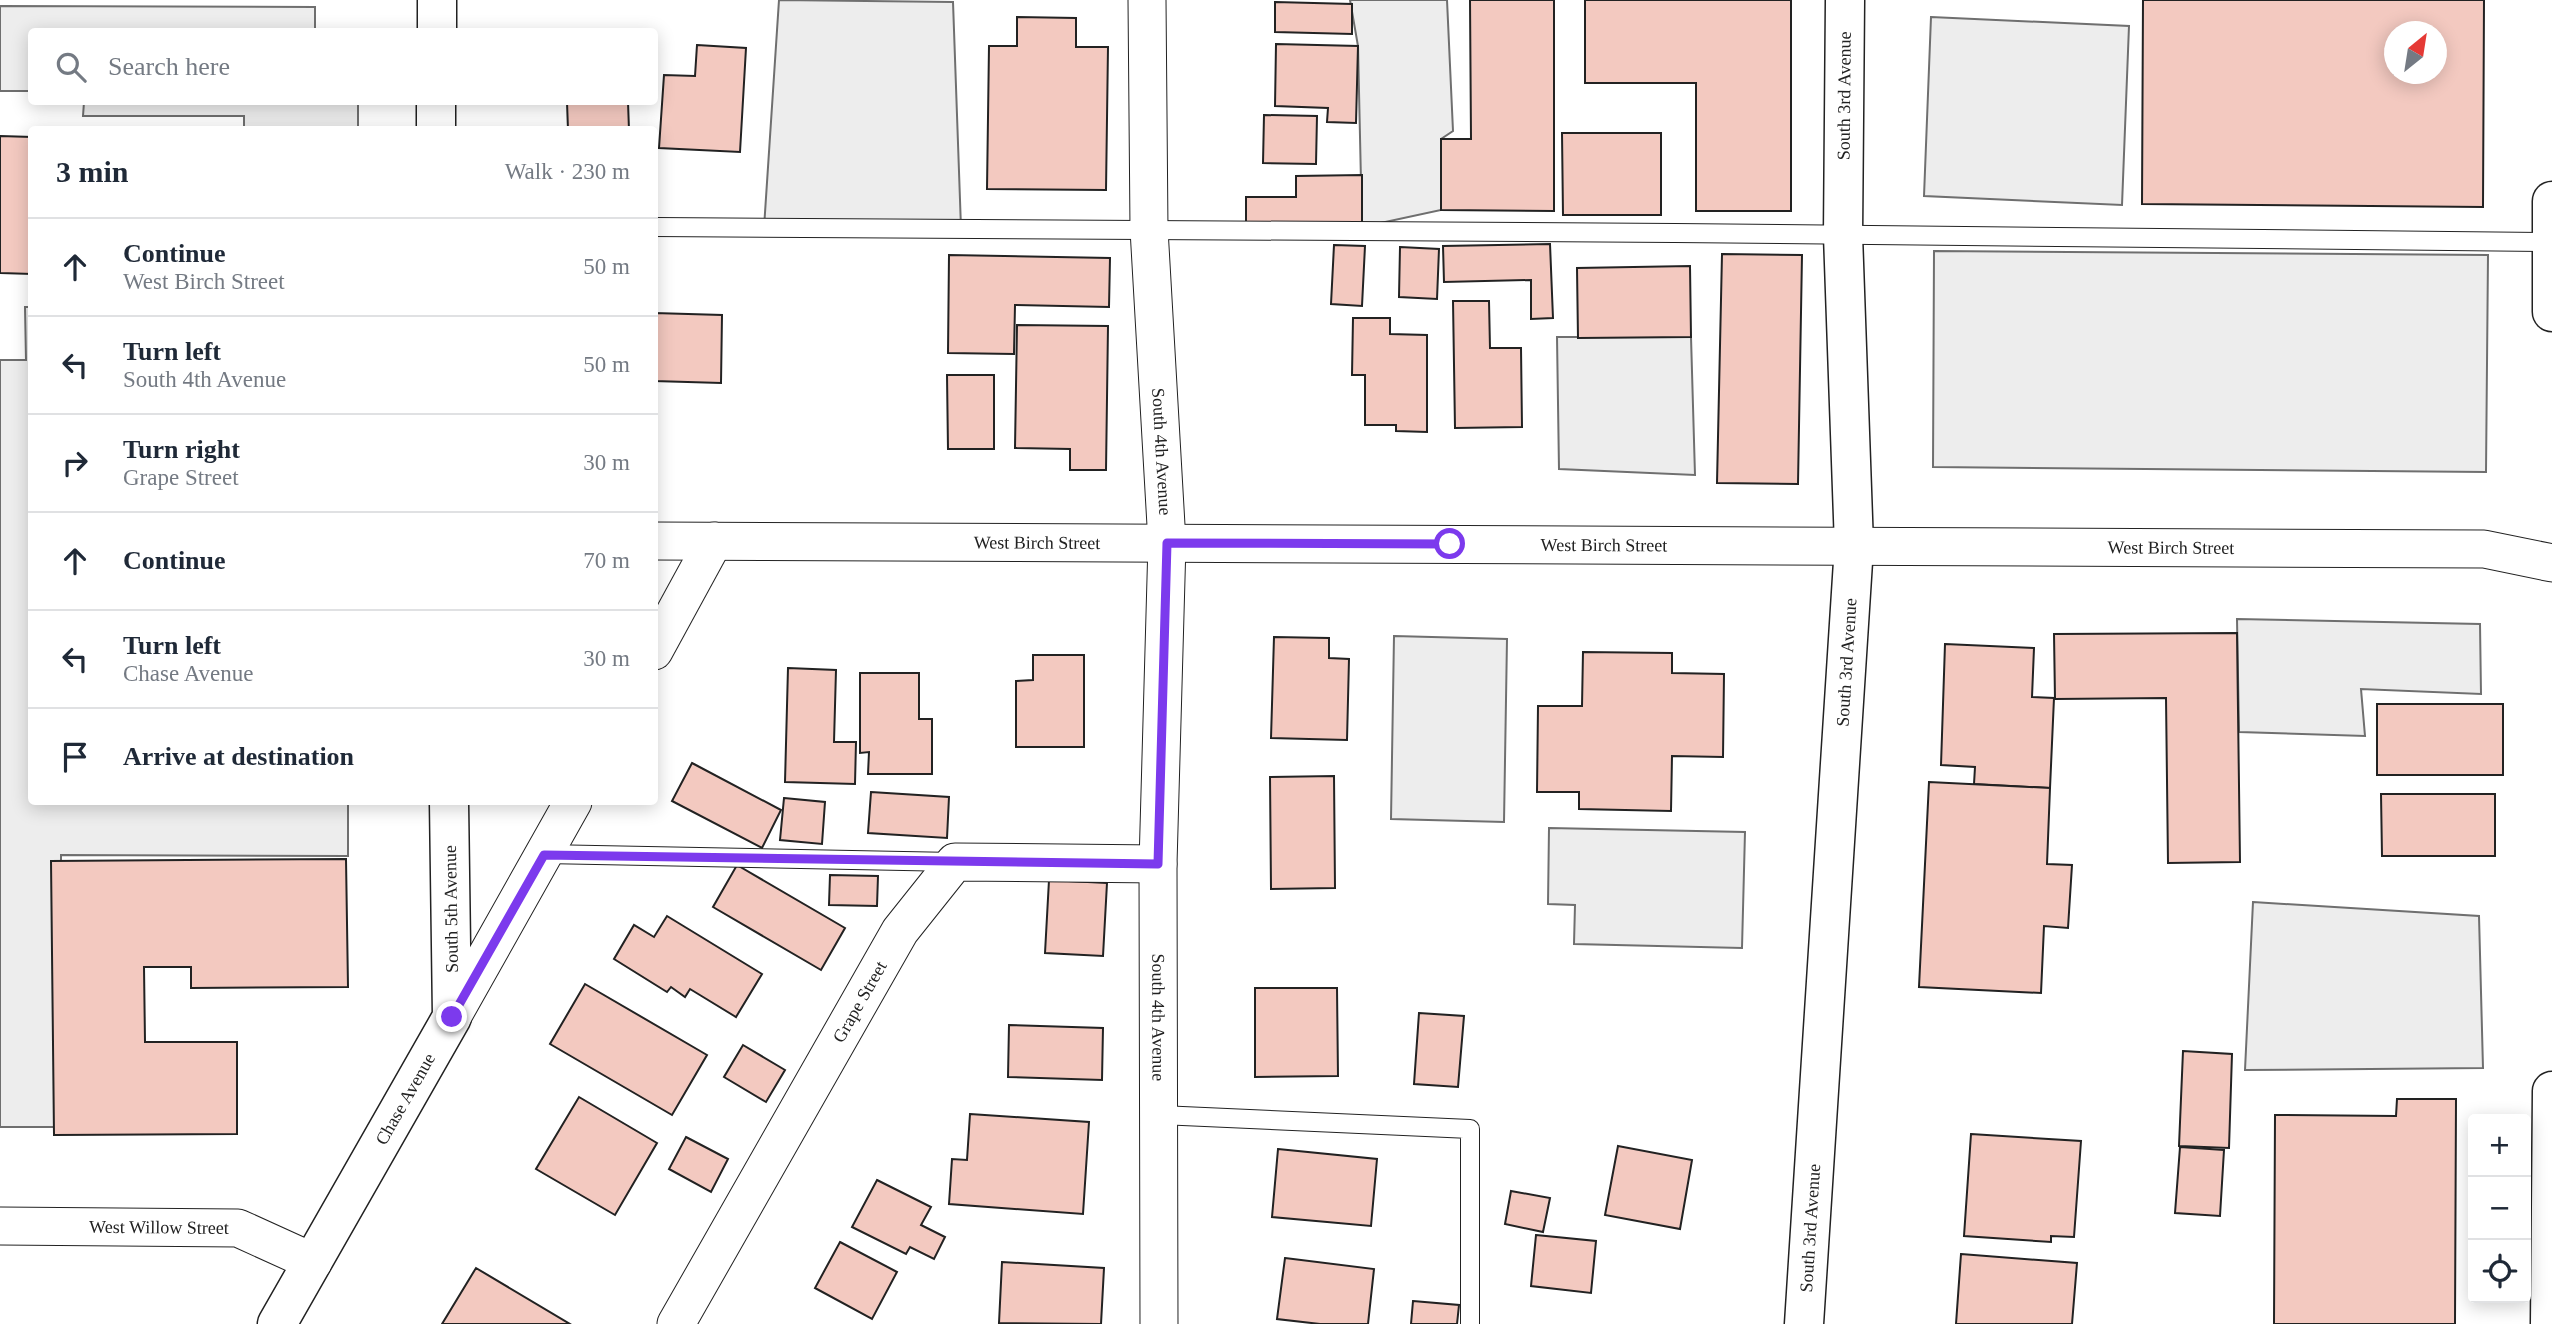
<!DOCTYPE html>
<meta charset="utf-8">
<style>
body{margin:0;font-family:Georgia,serif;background:#f6f6f7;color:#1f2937}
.controls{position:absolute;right:21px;bottom:21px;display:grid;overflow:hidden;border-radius:7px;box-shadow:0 4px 18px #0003}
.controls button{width:63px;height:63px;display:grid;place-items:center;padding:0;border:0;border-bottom:2px solid #e0e1e3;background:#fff;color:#1f2937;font:35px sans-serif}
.compass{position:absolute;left:2384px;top:21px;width:63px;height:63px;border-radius:50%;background:#fff;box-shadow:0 4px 18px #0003;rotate:30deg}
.stop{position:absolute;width:21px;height:21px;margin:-16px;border:5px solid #7c3aed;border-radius:50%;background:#fff}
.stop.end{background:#7c3aed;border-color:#fff;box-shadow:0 2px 7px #0008}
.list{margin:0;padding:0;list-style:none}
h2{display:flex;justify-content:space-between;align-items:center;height:91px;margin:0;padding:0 28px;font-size:30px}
h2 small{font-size:23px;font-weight:400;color:#747a83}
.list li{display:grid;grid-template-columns:46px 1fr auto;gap:21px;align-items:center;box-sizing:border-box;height:98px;padding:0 28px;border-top:2px solid #e0e1e3}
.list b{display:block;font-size:26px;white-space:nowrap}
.list p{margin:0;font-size:23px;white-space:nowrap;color:#747a83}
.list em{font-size:23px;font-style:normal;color:#747a83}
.icon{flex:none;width:38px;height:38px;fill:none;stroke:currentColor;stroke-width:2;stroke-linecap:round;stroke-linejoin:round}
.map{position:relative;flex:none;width:2552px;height:1324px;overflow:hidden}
.search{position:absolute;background:#fff;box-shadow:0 4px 18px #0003;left:28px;top:28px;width:630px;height:77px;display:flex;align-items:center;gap:18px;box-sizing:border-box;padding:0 24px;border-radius:7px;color:#747a83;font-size:26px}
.panel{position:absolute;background:#fff;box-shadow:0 4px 18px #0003;left:28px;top:126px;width:630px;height:679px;border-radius:7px}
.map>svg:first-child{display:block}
</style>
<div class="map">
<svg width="2552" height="1324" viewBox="0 0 2552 1324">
<rect width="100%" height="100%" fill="#fff"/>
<g fill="#ededed" stroke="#6f6f6f" stroke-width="2">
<path d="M779,0L953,2L961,228H764Z"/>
<path d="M1350,0H1447L1453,131L1441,139V210L1362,227L1358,46Z"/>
<path d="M0,6L315,7V31L32,32L31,91H0Z"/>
<path d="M1931,17L2129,26L2122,205L1924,196Z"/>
<path d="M84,102H358V129H244V116H83Z"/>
<path d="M1934,251L2488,255L2486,472L1933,467Z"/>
<path d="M25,307H31L32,802H348V856L61,855V1127H0V360H26Z"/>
<path d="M1557,337H1691L1695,475L1559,469Z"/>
<path d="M2237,619L2480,624L2481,694L2361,689L2365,736L2239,732Z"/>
<path d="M1394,636L1507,639L1504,822L1391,819Z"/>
<path d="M1549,828L1745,832L1742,948L1574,944L1575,905L1548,904Z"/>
<path d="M2253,902L2479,916L2483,1068L2245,1070Z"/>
</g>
<g fill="#f3c9c0" stroke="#222" stroke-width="2" fill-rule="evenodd">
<path d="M1470,0H1554V211L1441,210V139H1471Z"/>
<path d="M1585,0H1791V211H1696V83H1585Z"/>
<path d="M2143,0H2484L2483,207L2142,204ZM2394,32H2436V74H2394Z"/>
<path d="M1275,2L1352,4V34L1275,32Z"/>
<path d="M1017,17L1076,18V47H1108L1106,190L987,189L989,46H1017Z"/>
<path d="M1276,44L1358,46L1356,123L1327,122L1328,108L1275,106Z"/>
<path d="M697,45L746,48L740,152L659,148L664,75L695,76Z"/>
<path d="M567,102H628L629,130H568Z"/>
<path d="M1264,115L1317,116L1316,164L1263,163Z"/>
<path d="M1562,133H1661V215H1563Z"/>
<path d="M0,136L32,137V274L0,273Z"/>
<path d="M1362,175V227L1246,228V197H1296V176Z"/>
<path d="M1550,244L1553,318L1531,319V280L1444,282L1443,246Z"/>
<path d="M1334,245L1365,246L1362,306L1331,304Z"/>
<path d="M1400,247L1439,249L1437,299L1399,297Z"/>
<path d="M1722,254L1802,255L1798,484L1717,483Z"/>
<path d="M949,255L1110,258L1109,307L1015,305L1014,354L948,353Z"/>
<path d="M1690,266L1691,337L1578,338L1577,268Z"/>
<path d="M1453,301H1489L1490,348H1521L1522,427L1455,428Z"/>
<path d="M654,313L722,315L721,383L654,381Z"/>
<path d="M1353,318H1390V334L1427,335V432L1396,431V425H1365V375H1352Z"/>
<path d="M1017,325L1108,326L1106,470H1070V449L1015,448Z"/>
<path d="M947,375H994V449H948Z"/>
<path d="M2237,633L2240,862L2168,863L2166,698L2055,699L2054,634Z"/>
<path d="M1274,637L1329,638V658L1349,659L1347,740L1271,738Z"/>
<path d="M1945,644L2034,648L2032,697L2054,698L2050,788L1974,784L1975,767L1941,765Z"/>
<path d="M1583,652L1672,653V673L1724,674L1723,757L1672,756L1671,811L1579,809V792H1537L1538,706H1582Z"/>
<path d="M1033,655H1084V747H1016V681L1033,680Z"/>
<path d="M788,668L836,670L834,742H856L855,784L785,782Z"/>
<path d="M860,673H919V719H932V774H868L869,752L860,753Z"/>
<rect x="2377" y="704" width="126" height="71"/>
<path d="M692,763L781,810L762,848L672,801Z"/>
<path d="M1334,776L1335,888L1271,889L1270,777Z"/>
<path d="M1929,782L2050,788L2047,864L2072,865L2068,928L2044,926L2041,993L1919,987Z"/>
<path d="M871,792L949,797L947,838L868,833Z"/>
<path d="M2381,794H2495V856H2382Z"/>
<path d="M784,798L825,802L822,844L780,840Z"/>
<path d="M346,859L348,987L191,988V967H144L145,1042H237V1134L54,1135L51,861Z"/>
<path d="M737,865L845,928L821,970L713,907Z"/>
<path d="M830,875L878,876L877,906L829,905Z"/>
<path d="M1049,880L1107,883L1103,956L1045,953Z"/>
<path d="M667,916L762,974L736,1017L690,989L685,997L671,987L667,992L614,959L634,925L654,937Z"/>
<path d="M585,984L707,1055L672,1115L550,1044Z"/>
<path d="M1255,988H1337L1338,1076L1255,1077Z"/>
<path d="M1419,1013L1464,1016L1458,1087L1414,1084Z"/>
<path d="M1009,1025L1103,1028L1102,1080L1008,1077Z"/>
<path d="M743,1045L785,1070L766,1102L724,1077Z"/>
<path d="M2183,1051L2232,1054L2229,1148L2179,1146Z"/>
<path d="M579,1097L657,1143L615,1215L536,1169Z"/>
<path d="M2397,1099H2456L2455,1324H2274L2275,1115L2396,1116Z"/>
<path d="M970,1114L1089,1122L1083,1214L949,1204L952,1159L967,1160Z"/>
<path d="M1971,1134L2081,1141L2074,1237L2051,1236V1242L1964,1236Z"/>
<path d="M686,1137L728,1159L711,1192L669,1169Z"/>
<path d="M1618,1146L1692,1160L1680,1229L1605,1215Z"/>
<path d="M2180,1147L2224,1150L2220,1216L2175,1213Z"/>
<path d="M1278,1149L1377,1159L1371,1226L1272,1217Z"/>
<path d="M877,1180L931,1207L921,1225L945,1237L934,1259L910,1247L906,1254L852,1227Z"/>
<path d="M1511,1191L1550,1198L1543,1232L1505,1224Z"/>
<path d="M1536,1235L1596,1241L1591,1293L1531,1286Z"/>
<path d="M840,1242L897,1272L872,1319L815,1288Z"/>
<path d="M1961,1254L2077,1263L2072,1324H1956Z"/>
<path d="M1285,1258L1374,1269L1368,1324H1320L1277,1319Z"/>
<path d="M1002,1262L1104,1268L1101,1324L999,1323Z"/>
<path d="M476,1268L570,1324H442Z"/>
<path d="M1413,1301L1459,1305L1457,1324H1411Z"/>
</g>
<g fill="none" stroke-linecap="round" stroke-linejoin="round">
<defs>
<g id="service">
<path d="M654,227L1675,233L2552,242"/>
<path d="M544,854L955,862"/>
<path d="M1160,1115L1470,1129V1324"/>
</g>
<g id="minor">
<path id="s1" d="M1147,0L1149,229L1167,543L1158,864L1159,1324"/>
<path id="s2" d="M654,541L2484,549L2552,563"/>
<path d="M654,651L714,541"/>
<path d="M452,1017L573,802"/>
<path id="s3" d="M0,1226L238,1228L313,1262"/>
<path id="s4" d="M676,1324L900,931L955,862L1158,864"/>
</g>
<g id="tertiary">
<path d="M437,32V0"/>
<path d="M436,130V102"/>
<path id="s5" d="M277,1324L452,1017L449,802"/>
<path id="s6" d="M1804,1324L1854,546L1843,235L1845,0"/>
</g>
<g id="secondary">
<path d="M2552,201V312"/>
<path d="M2550,1324L2552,1091"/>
</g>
</defs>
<use href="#service" stroke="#222" stroke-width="20"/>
<use href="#minor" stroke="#222" stroke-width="39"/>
<use href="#tertiary" stroke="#222" stroke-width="41"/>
<use href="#secondary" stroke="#222" stroke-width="41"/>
<use href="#service" stroke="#fff" stroke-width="18"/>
<use href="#minor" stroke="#fff" stroke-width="37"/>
<use href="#tertiary" stroke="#fff" stroke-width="38"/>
<use href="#secondary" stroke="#fff" stroke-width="38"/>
</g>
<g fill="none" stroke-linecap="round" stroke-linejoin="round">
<path stroke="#7c3aed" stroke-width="9" d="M452,1017L544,855L1158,864L1167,543L1450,544"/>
</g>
<g text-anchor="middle" stroke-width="5" stroke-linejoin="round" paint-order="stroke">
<g font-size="18" fill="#222" stroke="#fff">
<text dy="6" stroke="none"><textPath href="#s6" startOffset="1230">South 3rd Avenue</textPath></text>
<text dy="6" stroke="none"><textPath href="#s1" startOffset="452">South 4th Avenue</textPath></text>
<text dy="6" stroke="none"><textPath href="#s2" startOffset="383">West Birch Street</textPath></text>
<text dy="6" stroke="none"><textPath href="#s2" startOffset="950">West Birch Street</textPath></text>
<text dy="6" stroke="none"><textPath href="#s2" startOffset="1517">West Birch Street</textPath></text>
<text dy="6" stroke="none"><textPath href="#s6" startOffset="663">South 3rd Avenue</textPath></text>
<text transform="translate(451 909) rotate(-91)" y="6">South 5th Avenue</text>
<text dy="6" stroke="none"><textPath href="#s4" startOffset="371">Grape Street</textPath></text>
<text dy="6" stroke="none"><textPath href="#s1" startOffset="1018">South 4th Avenue</textPath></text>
<text dy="6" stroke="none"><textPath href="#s5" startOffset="259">Chase Avenue</textPath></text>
<text dy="6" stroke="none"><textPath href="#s3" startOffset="159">West Willow Street</textPath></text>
<text dy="6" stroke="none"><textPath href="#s6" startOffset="96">South 3rd Avenue</textPath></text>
</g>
</g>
</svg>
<div class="controls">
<button>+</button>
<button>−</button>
<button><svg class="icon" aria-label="locate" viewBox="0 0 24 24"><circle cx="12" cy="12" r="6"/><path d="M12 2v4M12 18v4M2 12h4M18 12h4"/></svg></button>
</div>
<svg class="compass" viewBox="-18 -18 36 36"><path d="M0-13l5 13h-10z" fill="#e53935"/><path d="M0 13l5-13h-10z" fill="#747a83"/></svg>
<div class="stop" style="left:1450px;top:544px"></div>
<div class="stop end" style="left:452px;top:1017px"></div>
<div class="search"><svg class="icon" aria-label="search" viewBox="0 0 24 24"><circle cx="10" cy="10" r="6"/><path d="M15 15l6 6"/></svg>Search here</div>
<section class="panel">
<h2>3 min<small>Walk · 230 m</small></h2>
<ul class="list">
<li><svg class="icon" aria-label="ahead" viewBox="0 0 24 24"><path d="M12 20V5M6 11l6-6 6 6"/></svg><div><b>Continue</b><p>West Birch Street</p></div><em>50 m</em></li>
<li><svg class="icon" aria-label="left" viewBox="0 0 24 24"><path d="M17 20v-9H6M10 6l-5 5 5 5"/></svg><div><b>Turn left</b><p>South 4th Avenue</p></div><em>50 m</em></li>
<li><svg class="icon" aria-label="right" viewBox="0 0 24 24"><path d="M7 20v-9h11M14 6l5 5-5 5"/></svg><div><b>Turn right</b><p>Grape Street</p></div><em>30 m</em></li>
<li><svg class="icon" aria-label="ahead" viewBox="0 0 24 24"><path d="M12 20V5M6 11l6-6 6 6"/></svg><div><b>Continue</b></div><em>70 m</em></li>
<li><svg class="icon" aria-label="left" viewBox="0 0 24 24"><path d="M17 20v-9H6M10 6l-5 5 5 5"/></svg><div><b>Turn left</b><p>Chase Avenue</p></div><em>30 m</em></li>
<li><svg class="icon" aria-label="arrive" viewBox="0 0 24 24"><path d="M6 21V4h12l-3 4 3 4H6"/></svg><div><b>Arrive at destination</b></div></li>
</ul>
</section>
</div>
